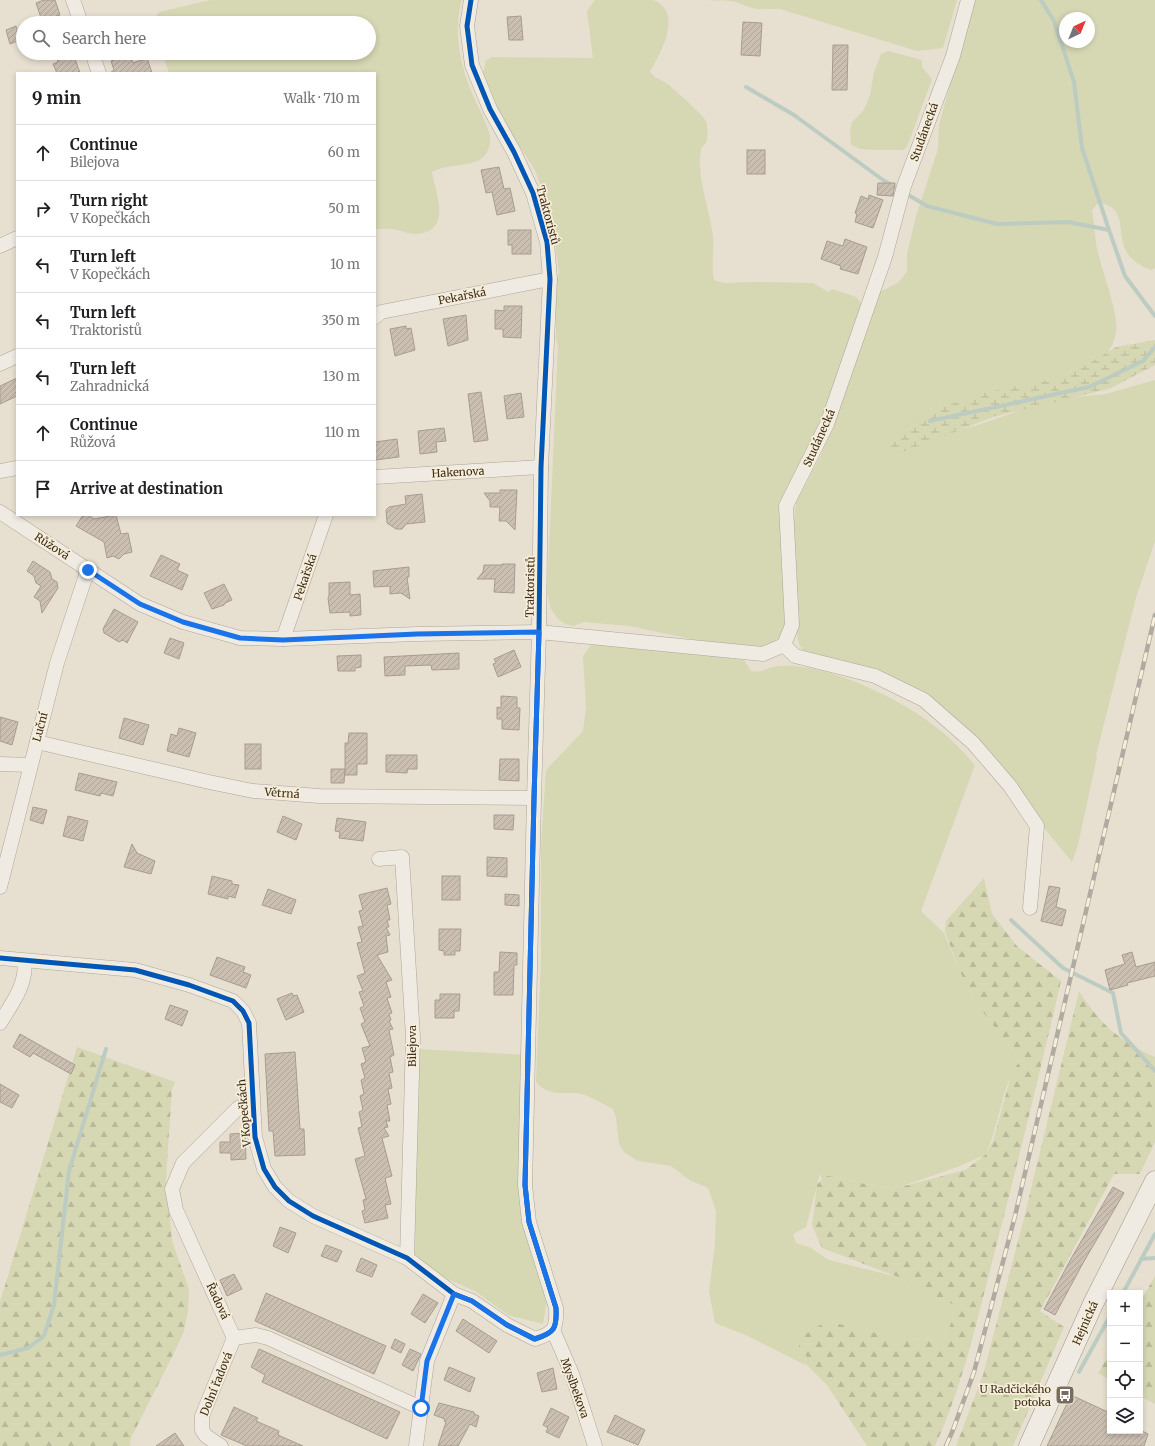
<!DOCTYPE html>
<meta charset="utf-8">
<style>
body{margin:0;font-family:Merriweather,serif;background:#f6f6f6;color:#202124}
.controls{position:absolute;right:12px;bottom:12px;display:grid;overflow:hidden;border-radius:0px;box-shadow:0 2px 6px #0003}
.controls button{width:36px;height:36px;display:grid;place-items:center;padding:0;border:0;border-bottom:1px solid #e0e0e0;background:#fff;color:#202124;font:20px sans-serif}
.compass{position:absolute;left:1059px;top:12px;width:36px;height:36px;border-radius:50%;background:#fff;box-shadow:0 2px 6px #0003;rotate:43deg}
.stop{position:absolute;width:12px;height:12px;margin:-9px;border:3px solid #1a73e8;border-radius:50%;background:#fff}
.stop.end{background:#1a73e8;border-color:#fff;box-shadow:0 1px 4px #0008}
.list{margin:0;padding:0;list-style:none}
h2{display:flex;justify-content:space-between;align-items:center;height:52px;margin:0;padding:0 16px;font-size:17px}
h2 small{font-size:13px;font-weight:400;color:#757577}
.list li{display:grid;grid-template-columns:26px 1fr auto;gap:12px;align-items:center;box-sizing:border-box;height:56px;padding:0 16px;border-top:1px solid #e0e0e0}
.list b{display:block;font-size:15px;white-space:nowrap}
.list p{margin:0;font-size:13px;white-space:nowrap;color:#757577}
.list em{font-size:13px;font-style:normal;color:#757577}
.icon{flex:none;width:22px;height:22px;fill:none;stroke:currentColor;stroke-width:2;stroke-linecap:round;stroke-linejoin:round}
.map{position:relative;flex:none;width:1155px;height:1446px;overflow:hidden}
.search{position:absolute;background:#fff;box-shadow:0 2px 6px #0003;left:16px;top:16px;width:360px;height:44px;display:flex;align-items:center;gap:10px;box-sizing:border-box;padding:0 14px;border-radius:22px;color:#757577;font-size:15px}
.panel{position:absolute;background:#fff;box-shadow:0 2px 6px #0003;left:16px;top:72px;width:360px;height:444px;border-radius:0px}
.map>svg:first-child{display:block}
</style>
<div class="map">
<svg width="1155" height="1446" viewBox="0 0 1155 1446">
<defs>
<pattern id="forest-firs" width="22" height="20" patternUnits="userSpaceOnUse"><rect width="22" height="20" fill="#d6d7b3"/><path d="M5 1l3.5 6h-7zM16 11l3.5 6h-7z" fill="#b9b99a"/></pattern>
<pattern id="wetland-marsh" width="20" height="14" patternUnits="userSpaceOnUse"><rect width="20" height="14" fill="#d6d7b3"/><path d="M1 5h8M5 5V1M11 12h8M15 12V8" fill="none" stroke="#b9b99a"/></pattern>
<pattern id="building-hatch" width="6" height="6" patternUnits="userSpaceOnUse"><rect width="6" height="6" fill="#cbbfb2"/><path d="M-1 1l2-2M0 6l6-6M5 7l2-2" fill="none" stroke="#afa499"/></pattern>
</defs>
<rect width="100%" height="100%" fill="#e7e0d1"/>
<g fill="#d6d7b3" fill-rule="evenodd">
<path d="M211,0H462C452,33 461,70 475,100C480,111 488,125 490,137C491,146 487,156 479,160C466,167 446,164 432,172C436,195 453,232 415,234C409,234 403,231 397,230C390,228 382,229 375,229V73H169L162,53H369V23H153V20L159,12Z"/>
<path d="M595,0H653C684,12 661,53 650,71C654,79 659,78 666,83C672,87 703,115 706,121C708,125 708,138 706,142C705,145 702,146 701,149C696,179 710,208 713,237C714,251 711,265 714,280L724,283L755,282L813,283L828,292L832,289L856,297L862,304L813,445L786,498V625L783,634L768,647H753L696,640L629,626L584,622L574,626L565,624L557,618L551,609L547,593L558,346L556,337V284L559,272L554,236L546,203L535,170L494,107L482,77L486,60L492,57L593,58L587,11Z"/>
<path d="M707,0H957L943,48L917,51L780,9C772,8 765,10 757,9C748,8 737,1 730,1C722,0 715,1 707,0Z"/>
<path d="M973,0H1155V268L1151,270C1107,254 1131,222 1111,207C1108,205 1103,204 1099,202L1092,210C1094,222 1095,232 1096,244C1100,267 1120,314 1116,334C1112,350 1101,363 1089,375L938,408L908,427L937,435L975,426L1039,404L1066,398L1106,394L1155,380V541L1136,598L1096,755L1097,757L1078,845L1072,862L1036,818L920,695L803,651L799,644L797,635V578L793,530L796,502L821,455L847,388L880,292L899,282L907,271V254L916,216L938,149L939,125ZM1065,18H1089V42H1065Z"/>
<path d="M888,51L922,60V67L932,79L907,147L903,150H874L860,149L851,145L850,130L852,122L863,111L867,103L870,95L874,72L881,54Z"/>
<path d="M597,642L744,660L751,671C765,673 762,669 774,667C782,665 794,666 802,667C846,672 914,706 947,736C957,745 966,755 975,765L921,911L944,933L960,972L977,1004L1020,1061C1000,1088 1000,1126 985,1155L960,1166L897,1188L879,1187L820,1174L806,1227L793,1234L796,1243L809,1247L829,1260L898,1277L933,1296L955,1305L952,1321L944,1339L906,1340L827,1321L799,1347L807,1357L805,1365L748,1336L715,1323L709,1291L715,1244L716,1211L708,1188L691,1181L671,1166L638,1161L625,1153L619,1144L616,1118L613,1109C604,1105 594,1098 585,1095C566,1089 552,1100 536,1082L541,960V845L546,770L583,731L586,708L583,656L591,645Z"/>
<path d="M417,1049L528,1055L526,1226L548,1292L543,1324L508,1315L475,1291L436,1274L415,1254Z"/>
</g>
<g fill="url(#forest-firs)">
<path d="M984,878L992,914L1017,946L1061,981C1039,1077 1015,1174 990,1270C975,1329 961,1390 935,1446H867L827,1385L805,1363L807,1357L799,1347V1338L827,1321L906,1340L944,1339L952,1321L955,1305L933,1296L898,1277L822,1248L812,1225L817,1185L822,1179L820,1174L879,1187L897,1188L965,1170L985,1155L993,1141L1012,1072L1020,1061L977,1004L960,972L945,932L946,921Z"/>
<path d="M1079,991C1101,1025 1118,1040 1155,1057V1142L1140,1174H1114L1040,1311L1064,1327L1013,1446H956L983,1375L1024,1218Z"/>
<path d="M77,1047L175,1082L172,1089L166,1179L172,1241L189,1289L188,1311L184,1331L177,1347L131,1438L130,1446H0V1302Z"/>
<path d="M1155,1276V1404L1140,1396V1302Z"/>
<path d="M1110,1354V1380L1098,1373Z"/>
</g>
<path fill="url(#wetland-marsh)" d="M1155,340V365L1109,389L993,417L893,456L883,445L925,413L979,394L1068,376L1116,347Z"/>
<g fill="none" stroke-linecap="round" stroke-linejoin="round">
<g stroke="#bcccc2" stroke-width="4">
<path d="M1041,0L1054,21L1074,82L1082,148L1109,230"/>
<path d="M746,87L794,115L883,180L927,206L997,224L1068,222L1109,230L1125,276L1155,316"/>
<path d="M930,421L1089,387L1143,361L1155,347"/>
<path d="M1011,920L1063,968L1113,993L1121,1033L1155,1071"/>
<path d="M1141,1259L1155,1258"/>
<path d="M1123,1293L1155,1234"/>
<path d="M0,1355L28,1348L44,1336L54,1305L69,1171L106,1049"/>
<path d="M1079,1372L1110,1316"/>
</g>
</g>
<g fill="url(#building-hatch)" stroke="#a89c90">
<path d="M44,0H55L60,15L42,21L36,3Z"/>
<path d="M521,16L523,40H509L507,17Z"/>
<path d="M743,22L762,23L760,56L741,55Z"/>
<path d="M16,26L20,40L10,44L6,30Z"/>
<path d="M833,45H848L847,90H832Z"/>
<path d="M55,53H73L80,73H57L53,64L58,62Z"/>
<path d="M130,54L133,63L147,58L152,73H110L114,70L111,61Z"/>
<rect x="747" y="150" width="18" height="24"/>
<path d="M499,167L504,189L510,188L515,211L497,215L492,192L486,193L481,170Z"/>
<path d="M878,183H895L893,196L877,195Z"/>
<path d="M869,195L883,200L873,228L855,222L857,214L855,213L861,196L868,199Z"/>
<path d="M508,230H531V254H512V245H508Z"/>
<path d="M845,239L867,247L858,274L840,269L841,266L821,259L827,241L843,246Z"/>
<path d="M504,306H522L521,338L503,337V329H495V310L504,311Z"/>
<path d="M466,315L468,340L448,346L443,319Z"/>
<path d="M406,326V329L411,328L415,350L395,356L390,329Z"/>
<path d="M17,378V396L0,404V386Z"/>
<path d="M481,392L488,440L474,442L468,394Z"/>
<path d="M521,393L524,417L507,419L504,396Z"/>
<path d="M444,428L446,441L436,442L437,452L420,454L418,431Z"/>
<path d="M397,439L399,457L375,460V442Z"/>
<path d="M500,490H517L515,530L506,521H499L500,507H490V501L484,493H500Z"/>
<path d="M422,494L425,522L406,524L402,529H396L387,523L386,510L389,507L406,504L405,496Z"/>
<path d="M83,515H88L94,519L116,515L121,534L128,533L132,552L124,554L119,559L113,556L107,558L104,542L76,526Z"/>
<path d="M161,555L180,564L177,570L188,575L182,590L150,576Z"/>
<path d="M33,561L50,572L52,579L57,582L58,588L42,613L40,601L34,597L41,586L36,583L34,576L27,571Z"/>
<path d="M502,564H515L514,593L494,592L495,579H477L483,572L484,565H502Z"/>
<path d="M409,567V577H407L410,599L401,593L390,594V586L374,587L373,571Z"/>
<path d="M350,582V595L360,594L361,615L350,616V612L330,613L328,598L329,596V583Z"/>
<path d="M224,584L232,600L225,603L224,605L212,609L204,593Z"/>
<path d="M114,609L138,622L127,643L123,640L119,642L104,633L103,629Z"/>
<path d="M170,638L184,643L179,659L164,653Z"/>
<path d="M514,650L521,667L498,677L493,664L496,663L494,659Z"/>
<path d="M459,653V669L432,670L431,665L405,666V675L385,676L384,657Z"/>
<path d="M361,655V667L355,668V671H338L337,656Z"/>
<path d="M501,696L517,697V708H520L519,730L502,729V719H497V707L501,708Z"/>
<path d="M0,717L18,722L12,745L0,741Z"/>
<path d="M124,718L149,725L143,745L119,738Z"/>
<path d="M179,728L196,733L189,757L167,751L171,734L177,736Z"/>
<path d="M349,733H367V764H357V775H345V743H348Z"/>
<rect x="245" y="744" width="16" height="25"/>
<path d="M386,755H417V769H408L407,773L386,772Z"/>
<path d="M500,759H519V781L499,780Z"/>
<path d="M331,769H345L344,783H331Z"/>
<path d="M79,773L117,782L113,796L101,793L100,796L75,790Z"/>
<path d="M33,807L47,810L43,824L30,820Z"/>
<path d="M494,815H514L513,830L494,829Z"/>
<path d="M68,816L88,821L83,841L63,836Z"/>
<path d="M283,816L302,824L296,840L277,832Z"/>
<path d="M337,818L366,822L363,841L339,838L340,832L335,831Z"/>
<path d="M132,844L137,853L155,861L151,874L124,867Z"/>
<path d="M487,857L507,858V877L487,876Z"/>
<path d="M212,876L232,881V884L239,885L235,898L228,896V899L208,894Z"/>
<rect x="442" y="876" width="18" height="24"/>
<path d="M1049,886L1060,888L1056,907L1066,910L1062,926L1041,921Z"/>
<path d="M387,888L391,904L387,905L390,920H387L389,927H386L390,935L386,936L388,952L377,955L392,980L386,982L391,997L387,998L392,1013L389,1014L391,1020L389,1021L393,1029L389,1030L394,1055L390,1057L393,1072L389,1073L392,1088L388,1089L391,1104L387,1105L390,1121H386L388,1127L384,1128L389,1136L382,1138L392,1176L385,1178L391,1204L385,1205L388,1218L365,1223L362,1211L365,1210L363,1200L366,1199L355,1159L365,1156L358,1128L362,1127L359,1112L363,1110L360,1096L364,1094L361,1080L365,1078L361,1064L366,1062L362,1048L370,1046L361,1024L365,1022L360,1008L364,1006L359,992L363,991L357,976L365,973L357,943L362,942L358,927L363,926L359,911L363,910L359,895Z"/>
<path d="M268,889L296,900L291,914L262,905Z"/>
<path d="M505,894L519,895V906L505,905Z"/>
<path d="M439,929H461L460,951H455V955H444V951L439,950Z"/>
<path d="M500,952L517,953V965H514L513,995H494V972H499Z"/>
<path d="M1132,952L1136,967L1155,962V976L1127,983L1128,985L1110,990L1105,970L1125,964L1122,955Z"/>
<path d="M217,957L245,967L243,972L251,975L246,988L210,975Z"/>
<path d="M292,993L293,996L297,995L304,1012L286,1020L277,999Z"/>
<path d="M440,994H460L459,1011H454V1018H435V1000H440Z"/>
<path d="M170,1005L188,1011L182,1026L165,1019Z"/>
<path d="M20,1034L75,1065L71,1074L33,1053L30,1057L13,1047Z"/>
<path d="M295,1052L300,1129H304L305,1155L275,1156L273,1131H269L265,1054Z"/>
<path d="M0,1084L19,1095L12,1108L0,1102Z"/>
<path d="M245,1133L246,1159L231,1160V1153H220V1142H230V1134Z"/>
<path d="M1113,1187L1124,1193L1083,1263L1055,1315L1044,1309L1072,1257Z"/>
<path d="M280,1227L296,1233L288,1253L273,1246Z"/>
<path d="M326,1245L342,1251L337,1262L321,1256Z"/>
<path d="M361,1258L377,1265L372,1277L356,1271Z"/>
<path d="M234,1274L242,1289L227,1296L220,1280Z"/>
<path d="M266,1293L386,1346L374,1374L255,1321Z"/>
<path d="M423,1294L438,1303L425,1323L411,1314Z"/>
<path d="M463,1319L497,1341L489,1353L456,1331Z"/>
<path d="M395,1339L405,1344L401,1353L391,1348Z"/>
<path d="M259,1349L400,1412L387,1439L262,1382L265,1375L251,1367Z"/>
<path d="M410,1349L421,1354L413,1371L402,1365Z"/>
<path d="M449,1367L475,1378L470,1392L444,1380Z"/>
<path d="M553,1368L557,1389L542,1392L537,1373Z"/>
<path d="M1071,1395L1110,1413V1431H1142L1148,1434L1144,1446H1047Z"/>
<path d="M439,1403L474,1412V1414L479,1416L476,1427L470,1424L458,1446H438L446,1422L444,1421L445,1419L434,1415Z"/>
<path d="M234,1407L258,1418L256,1421L279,1431L278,1435L303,1446H247L221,1435Z"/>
<path d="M551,1408L569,1417L559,1438L546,1432L548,1428L543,1425Z"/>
<path d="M615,1415L645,1430L638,1445L607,1432Z"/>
<path d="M175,1433L184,1446H156Z"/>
</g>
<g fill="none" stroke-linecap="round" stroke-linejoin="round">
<defs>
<g id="street">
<path d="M73,0L81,23"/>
<path d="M92,53L99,73"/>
<path d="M0,246L17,238"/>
<path d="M375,317L381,312L550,279"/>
<path d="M0,364L17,356"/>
<path d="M0,471L17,468"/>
<path d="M375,477L541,467"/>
<path d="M0,512L140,604L183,622L240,638L283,639L417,634L539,632L763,654L784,645L792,625L786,506L827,424L885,257L904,186L953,56L968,0"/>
<path d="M283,639L326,515"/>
<path d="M784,645L795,656L875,676L924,700L973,743L1010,786L1037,826L1030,908"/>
<path d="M37,742L209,782L253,791L319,796L534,798"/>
<path d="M0,764L30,765"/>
<path d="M379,859L402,857L413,1037L407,1258"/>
<path d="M0,887L57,663L88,569"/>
<path d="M0,958L135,970L189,985L233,1001L243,1011L249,1023L255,1137L264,1169L275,1187L289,1201L313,1216L407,1258L454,1294L472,1301L507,1325L535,1339C555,1333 557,1328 556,1308L529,1222L525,1185L534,798L539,632L541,467L550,279L547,242L533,193L514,152L490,109L472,65L467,26L471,0"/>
<path d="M0,1023C11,1005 28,983 24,961"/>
<path d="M553,1330L572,1374L595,1446"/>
<path d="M234,1338L176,1210L172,1189L183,1163L238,1108L252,1104"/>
<path d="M234,1338L256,1335L268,1338L421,1408"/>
<path d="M221,1446L206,1436L202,1430V1416L234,1338"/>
<path d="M416,1446L427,1361L454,1294"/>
</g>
<path id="secondary" d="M1029,1446L1093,1304L1155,1181"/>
</defs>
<use href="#street" stroke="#ada599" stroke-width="15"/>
<use href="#secondary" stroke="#9c958a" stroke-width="21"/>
<use href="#street" stroke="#efebe3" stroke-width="14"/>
<use href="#secondary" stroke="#efebe3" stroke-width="20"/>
<defs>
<path id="rail" d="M946,1446L953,1430L974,1372L1015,1216L1155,615"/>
</defs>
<use href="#rail" stroke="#afaaa2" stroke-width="4.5"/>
<use href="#rail" stroke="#f7eed8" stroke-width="3" stroke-dasharray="9" stroke-linecap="butt"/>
<defs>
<path id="cycleway" d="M0,958L135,970L189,985L233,1001L243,1011L249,1023L255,1137L264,1169L275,1187L289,1201L313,1216L407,1258L454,1294L472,1301L507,1325L535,1339C555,1333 557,1328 556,1308L529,1222L525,1185L534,798L539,632L541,467L550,279L547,242L533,193L514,152L490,109L472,65L467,26L471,0"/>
</defs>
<use href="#cycleway" stroke="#f7eed8" stroke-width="8"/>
<use href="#cycleway" stroke="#0057b8" stroke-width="5"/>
</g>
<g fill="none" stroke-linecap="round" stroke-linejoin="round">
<path stroke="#1a73e8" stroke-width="5" d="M88,570L140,604L183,622L240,638L283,640L417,634L539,632L534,798L525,1185L529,1222L556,1308C557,1328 555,1333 534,1339L507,1325L472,1301L454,1294L427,1361L421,1408"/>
</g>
<defs>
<symbol id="bus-square" viewBox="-11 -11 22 22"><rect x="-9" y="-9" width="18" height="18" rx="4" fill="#786c5e" stroke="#f7eed8"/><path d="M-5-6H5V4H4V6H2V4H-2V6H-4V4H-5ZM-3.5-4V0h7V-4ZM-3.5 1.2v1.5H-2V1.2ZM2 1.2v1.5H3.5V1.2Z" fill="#fff"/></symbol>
</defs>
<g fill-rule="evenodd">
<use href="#bus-square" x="1054" y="1384" width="22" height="22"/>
</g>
<g text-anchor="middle" stroke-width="3.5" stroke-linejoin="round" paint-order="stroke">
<g font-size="11" fill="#3d2e20" stroke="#f7eed8">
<text transform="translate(924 132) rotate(-70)" y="4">Studánecká</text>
<text transform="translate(548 215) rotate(75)" y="4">Traktoristů</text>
<text transform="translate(462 296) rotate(-11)" y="4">Pekařská</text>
<text transform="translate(819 438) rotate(-66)" y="4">Studánecká</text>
<text transform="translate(458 472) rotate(-3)" y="4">Hakenova</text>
<text transform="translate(52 546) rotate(33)" y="4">Růžová</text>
<text transform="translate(305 577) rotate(-71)" y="4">Pekařská</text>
<text transform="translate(530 587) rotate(-89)" y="4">Traktoristů</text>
<text transform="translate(40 727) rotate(-75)" y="4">Luční</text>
<text transform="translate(282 793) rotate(4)" y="4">Větrná</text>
<text transform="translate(412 1046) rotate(-90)" y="4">Bilejova</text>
<text transform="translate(244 1113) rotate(-95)" y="4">V Kopečkách</text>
<text transform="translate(218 1301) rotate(65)" y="4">Řadová</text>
<text transform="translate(1085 1323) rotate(-66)" y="4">Hejnická</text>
<text transform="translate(216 1384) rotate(-68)" y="4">Dolní řadová</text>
<text transform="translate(575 1388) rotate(70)" y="4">Myslbekova</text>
</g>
<g font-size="11" fill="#3d2e20" stroke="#f7eed8" text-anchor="end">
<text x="1051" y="1393">U Radčického<tspan x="1051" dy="13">potoka</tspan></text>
</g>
</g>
</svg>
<div class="controls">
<button>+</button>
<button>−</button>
<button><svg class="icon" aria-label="locate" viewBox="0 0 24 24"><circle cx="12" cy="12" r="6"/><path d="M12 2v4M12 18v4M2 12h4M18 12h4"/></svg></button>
<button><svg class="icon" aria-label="layers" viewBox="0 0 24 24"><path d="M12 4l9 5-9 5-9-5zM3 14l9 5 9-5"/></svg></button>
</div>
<svg class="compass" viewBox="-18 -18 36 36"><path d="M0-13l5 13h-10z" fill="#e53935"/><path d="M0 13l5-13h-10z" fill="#757577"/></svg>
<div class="stop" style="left:421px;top:1408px"></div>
<div class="stop end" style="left:88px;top:570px"></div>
<div class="search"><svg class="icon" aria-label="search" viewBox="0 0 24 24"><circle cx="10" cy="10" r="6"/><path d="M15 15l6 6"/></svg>Search here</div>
<section class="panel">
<h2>9 min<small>Walk · 710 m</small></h2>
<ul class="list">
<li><svg class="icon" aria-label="ahead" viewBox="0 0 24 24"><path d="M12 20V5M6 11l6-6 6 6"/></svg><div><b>Continue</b><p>Bilejova</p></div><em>60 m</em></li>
<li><svg class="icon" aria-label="right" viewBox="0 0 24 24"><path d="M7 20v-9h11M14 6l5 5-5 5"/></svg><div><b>Turn right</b><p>V Kopečkách</p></div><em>50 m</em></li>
<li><svg class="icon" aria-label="left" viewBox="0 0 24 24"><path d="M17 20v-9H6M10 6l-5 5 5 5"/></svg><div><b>Turn left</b><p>V Kopečkách</p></div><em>10 m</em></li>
<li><svg class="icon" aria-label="left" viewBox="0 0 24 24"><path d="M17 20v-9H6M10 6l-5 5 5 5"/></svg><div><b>Turn left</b><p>Traktoristů</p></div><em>350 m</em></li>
<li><svg class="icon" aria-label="left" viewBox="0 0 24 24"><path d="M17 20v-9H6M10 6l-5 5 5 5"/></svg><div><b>Turn left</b><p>Zahradnická</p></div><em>130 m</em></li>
<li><svg class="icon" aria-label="ahead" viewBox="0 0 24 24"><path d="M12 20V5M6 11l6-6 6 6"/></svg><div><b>Continue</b><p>Růžová</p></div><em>110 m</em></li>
<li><svg class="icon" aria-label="arrive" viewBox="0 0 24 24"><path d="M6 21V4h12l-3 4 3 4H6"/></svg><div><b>Arrive at destination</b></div></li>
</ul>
</section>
</div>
